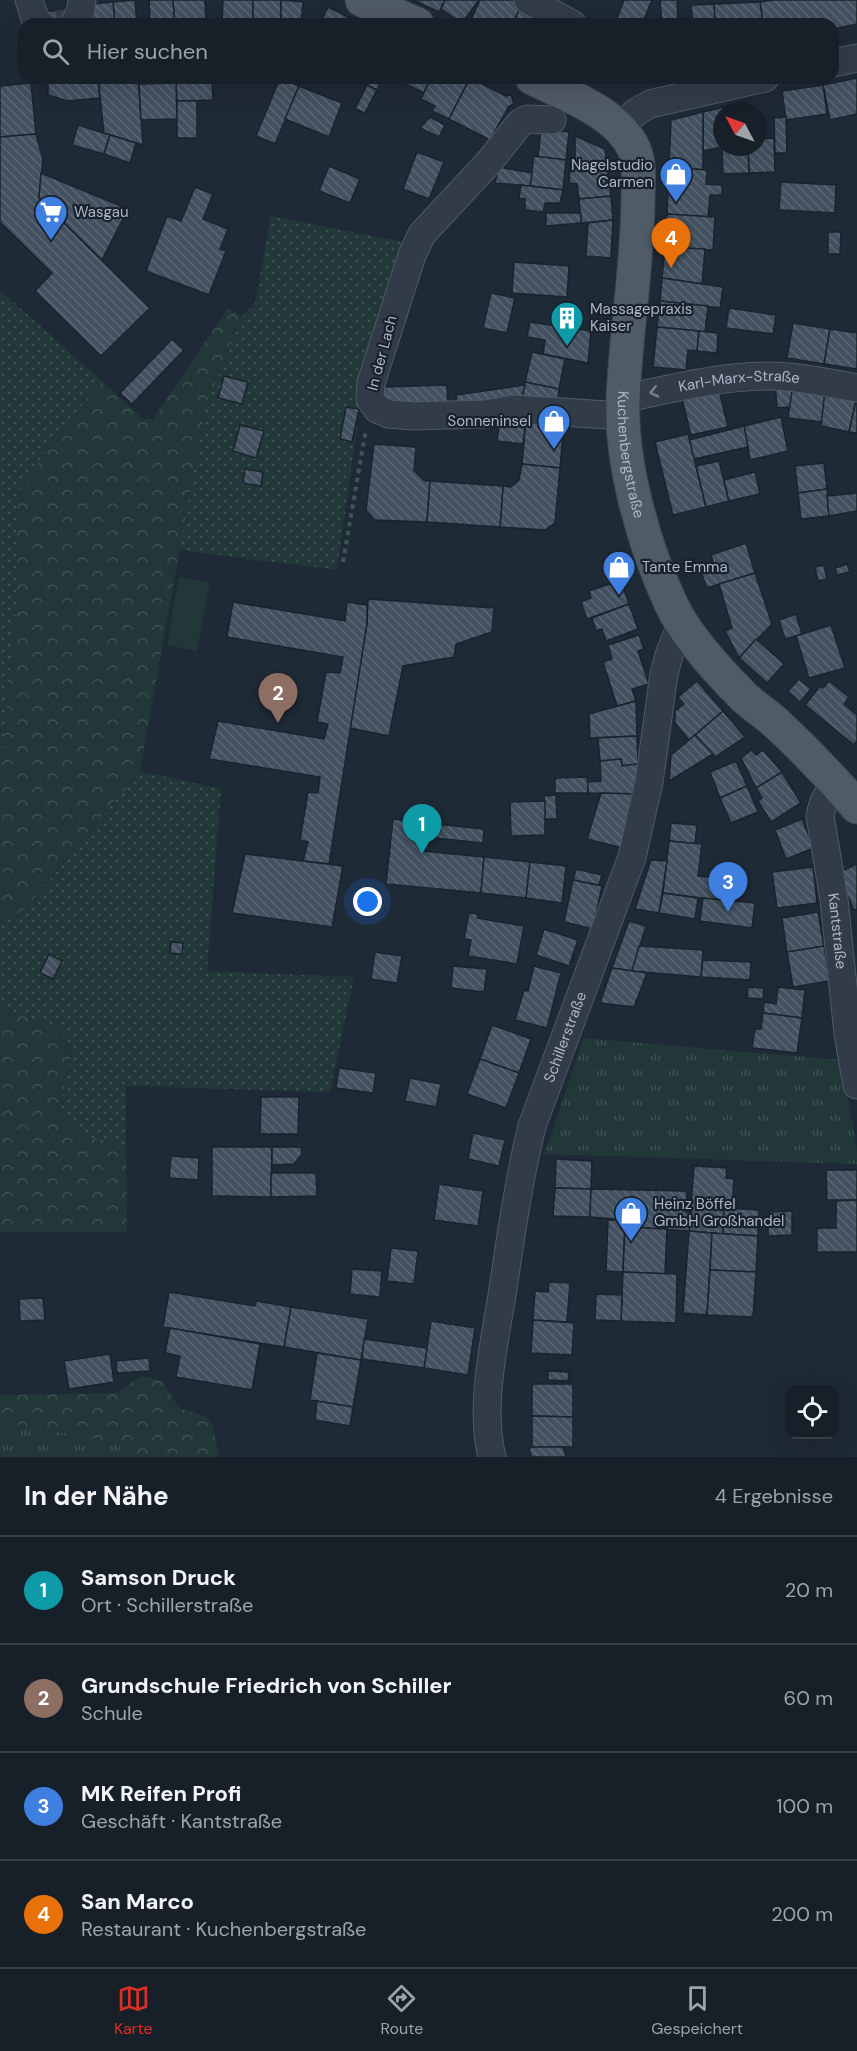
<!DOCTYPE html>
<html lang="de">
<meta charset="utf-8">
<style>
body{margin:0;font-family:"DM Sans",sans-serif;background:#242d35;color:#f1f3f6}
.controls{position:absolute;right:18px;bottom:18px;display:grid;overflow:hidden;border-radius:12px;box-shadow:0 6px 24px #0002}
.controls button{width:54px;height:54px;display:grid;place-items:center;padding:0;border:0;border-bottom:2px solid #363e46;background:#172029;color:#f1f3f6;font:30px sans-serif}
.compass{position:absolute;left:713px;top:102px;width:54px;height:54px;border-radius:50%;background:#172029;box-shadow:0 6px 24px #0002;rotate:311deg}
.you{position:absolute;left:368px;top:902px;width:21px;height:21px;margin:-15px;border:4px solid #fff;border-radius:50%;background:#1a73e8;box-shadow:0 0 0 9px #1a73e833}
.badge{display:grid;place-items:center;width:39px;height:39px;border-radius:50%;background:#d93025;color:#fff;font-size:20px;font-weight:700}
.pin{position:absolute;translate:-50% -50px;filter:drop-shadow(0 2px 3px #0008)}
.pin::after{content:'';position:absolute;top:32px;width:21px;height:18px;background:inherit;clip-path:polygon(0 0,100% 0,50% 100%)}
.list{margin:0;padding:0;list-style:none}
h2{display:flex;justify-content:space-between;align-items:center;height:78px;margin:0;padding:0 24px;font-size:26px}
h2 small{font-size:20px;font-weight:400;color:#9ea3a8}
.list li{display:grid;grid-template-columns:39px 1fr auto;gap:18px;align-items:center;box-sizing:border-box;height:108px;padding:0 24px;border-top:2px solid #363e46}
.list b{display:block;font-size:22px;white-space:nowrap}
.list p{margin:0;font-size:20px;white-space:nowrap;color:#9ea3a8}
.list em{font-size:20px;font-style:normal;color:#9ea3a8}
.icon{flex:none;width:33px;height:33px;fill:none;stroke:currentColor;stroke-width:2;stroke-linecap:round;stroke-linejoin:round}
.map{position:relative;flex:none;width:857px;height:1457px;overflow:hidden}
.search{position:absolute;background:#172029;box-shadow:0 6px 24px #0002;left:18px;right:18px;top:18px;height:66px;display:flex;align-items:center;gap:15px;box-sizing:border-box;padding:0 21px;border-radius:18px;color:#9ea3a8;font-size:22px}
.sheet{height:510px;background:#172029}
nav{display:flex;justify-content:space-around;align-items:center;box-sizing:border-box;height:84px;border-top:2px solid #363e46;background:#172029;font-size:16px;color:#9ea3a8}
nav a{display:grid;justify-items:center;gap:3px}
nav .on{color:#d93025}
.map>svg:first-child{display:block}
</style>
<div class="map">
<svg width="857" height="1457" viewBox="0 0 857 1457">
<defs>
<pattern id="grass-dots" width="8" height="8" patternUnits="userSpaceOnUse" patternTransform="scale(1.5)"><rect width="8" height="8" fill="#213738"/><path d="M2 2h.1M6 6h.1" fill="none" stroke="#3f5253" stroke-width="1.8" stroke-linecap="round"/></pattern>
<pattern id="forest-crowns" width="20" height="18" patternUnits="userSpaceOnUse" patternTransform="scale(1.5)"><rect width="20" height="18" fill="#213738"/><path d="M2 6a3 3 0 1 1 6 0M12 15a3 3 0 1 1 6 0" fill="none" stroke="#3f5253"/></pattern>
<pattern id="park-tufts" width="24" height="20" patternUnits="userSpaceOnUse" patternTransform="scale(1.5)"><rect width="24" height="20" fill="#213738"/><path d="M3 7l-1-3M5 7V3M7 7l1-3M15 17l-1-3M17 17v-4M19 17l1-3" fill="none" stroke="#3f5253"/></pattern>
<pattern id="building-back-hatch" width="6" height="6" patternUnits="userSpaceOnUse" patternTransform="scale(1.5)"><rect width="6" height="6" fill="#42505f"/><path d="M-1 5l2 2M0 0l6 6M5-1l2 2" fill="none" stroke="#5b6774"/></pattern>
</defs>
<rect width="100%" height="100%" fill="#1f2a37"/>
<g fill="url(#grass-dots)">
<path d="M271,216L403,242L363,384L337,570L179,550L205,409L242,316L255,304Z"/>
<path d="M0,290L102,381L56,436L16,497V611L2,757L0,761Z"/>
<path d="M140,771L221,789L207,971L354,977L330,1092L126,1086V1145L86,1137L59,1114L72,1051L60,1028L0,1007V923L20,915Z"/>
</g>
<g fill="url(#forest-crowns)">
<path d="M228,308L242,316L205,409L140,771L20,915L0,923V761L2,757L16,611V497L56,436L102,381L143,419H153Z"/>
<path d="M0,1007L60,1028L72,1051L59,1114L86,1137L126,1145L127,1232H0Z"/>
<path d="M142,1376L162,1381L179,1408L205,1416L213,1425L219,1457H0V1395L115,1393Z"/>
</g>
<g fill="url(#park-tufts)">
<path d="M583,1038L841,1060L857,1149V1164L545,1154Z"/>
<path d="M0,1422L124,1444L131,1457H0Z"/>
</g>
<path fill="#213738" d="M179,577L210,583L197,651L167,645Z"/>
<g fill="url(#building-back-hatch)" stroke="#1a232e" stroke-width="1.5">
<path d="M135,0L137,24H115L113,2Z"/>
<path d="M149,0H173L175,24H150Z"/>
<path d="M173,0H205L206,24H175Z"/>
<path d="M223,0H253V24H222Z"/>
<rect x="253" y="0" width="28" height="24"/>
<path d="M281,0L303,2L301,24H281Z"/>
<path d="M413,0H445L439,12Z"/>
<path d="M445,0H479L462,23L441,9Z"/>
<path d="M480,0H520L523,1L513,24H469Z"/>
<path d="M624,0H652L642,24H615Z"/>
<path d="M660,0H677L678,19L692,18L693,24H662Z"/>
<path d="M774,0H857V24L833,29V24H763L760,2Z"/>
<path d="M113,2L115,24H92L90,4Z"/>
<path d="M760,2L763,24H715L714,4Z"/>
<path d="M714,4L715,24H693L691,5Z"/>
<path d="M521,5L550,24H513Z"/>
<path d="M328,7L348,17L345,24H320Z"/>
<path d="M74,9L75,24H43L41,12Z"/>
<path d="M348,17L363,24H345Z"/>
<path d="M48,78H98L100,98L67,101L48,95Z"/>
<path d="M98,78H138L143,145L104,133Z"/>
<path d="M176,78H212V82L176,83Z"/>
<path d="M280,78L299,86L275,144L256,136Z"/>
<path d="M363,78H383L377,90L361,82Z"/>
<path d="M394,78H431L424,93Z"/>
<path d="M431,78H470L449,119L432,111L435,106L421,99Z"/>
<path d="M470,78L506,96L511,95L514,104L509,106L490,140L449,119Z"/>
<path d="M857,78V114L830,120L823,85Z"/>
<path d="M212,82L213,100L177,101L176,83Z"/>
<path d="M31,83L36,134L0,137V86Z"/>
<path d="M176,83L177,119L141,120L139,84Z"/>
<path d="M367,85L377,90L365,113L355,109Z"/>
<path d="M823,85L827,114L786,120L782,91Z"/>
<path d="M299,86L342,103L329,137L285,119Z"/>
<rect x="177" y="101" width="20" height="37"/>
<path d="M747,102V111H724V107Z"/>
<path d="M724,107V111H722V147L703,151V112Z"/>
<path d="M703,112V170L669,167L671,120Z"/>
<path d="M430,117L445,125L439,137L420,128Z"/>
<path d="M786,117L787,153H775L774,118Z"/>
<path d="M78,125L110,135L104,154L72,145Z"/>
<path d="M541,129L569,132L566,160L538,157Z"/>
<path d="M36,134L43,160L39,198L150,308L101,356L35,291L52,273L0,222V137Z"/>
<path d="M110,135L136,143L130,163L104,154Z"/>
<path d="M575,136L605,149L611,196L579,199L577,184L569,183L570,169L575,168Z"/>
<path d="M774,138L775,172L749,173L748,147H758V139Z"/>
<path d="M722,147H748L749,173L723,174Z"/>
<path d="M417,152L444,162L429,199L403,189Z"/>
<path d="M534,156L566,160L563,190L530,186Z"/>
<path d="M329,166L360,179L350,203L319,191Z"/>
<path d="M499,167L532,173L530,186L495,183Z"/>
<path d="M669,167L707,170L706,184L722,185V195H710L708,217L667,214Z"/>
<path d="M41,173L128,209L102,260L39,198Z"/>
<path d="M781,182L836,185L835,213L779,210Z"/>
<path d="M521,185L563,190L560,203H545L543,212L525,210V199L519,198Z"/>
<path d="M195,187L213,194L203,219L228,229L220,249L226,251L209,295L146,271L167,216L181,221Z"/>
<path d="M611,196L613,220L581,223L579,199Z"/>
<path d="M546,213H581V223L546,226Z"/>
<path d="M667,214L715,217L713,250L665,247Z"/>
<path d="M613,220L611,258L586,256L588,223Z"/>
<path d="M828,232H841L840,254H828Z"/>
<path d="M665,247L705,249L702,284L662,278Z"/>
<path d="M514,262L569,266L567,297L512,293Z"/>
<path d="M662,278L723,287L720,308L660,301Z"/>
<path d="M491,293L515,298L507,333L483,328Z"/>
<path d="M660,301L708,306L705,332L657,327Z"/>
<path d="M729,308L776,315L773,334L726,328Z"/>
<path d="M530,322L591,331L588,363L543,354L545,340L527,337Z"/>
<path d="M793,323L830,329L824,364L787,358Z"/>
<path d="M657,327L699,331L697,351L688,350L686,370L653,367Z"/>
<path d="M830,329L857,333V369L824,364Z"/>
<path d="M699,331L718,333L717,353L697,351Z"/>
<path d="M172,339L184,350L132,404L120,393Z"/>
<path d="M532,352L565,359L559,389L525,382Z"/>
<path d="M224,376L248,382L242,404L218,398Z"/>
<path d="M525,382L559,389L557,403L521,400Z"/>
<path d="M775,382L793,384L790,407L777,408Z"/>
<path d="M793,384L826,388L822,422L788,418Z"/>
<path d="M447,385L448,408L389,401L384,395V387Z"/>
<path d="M525,385L521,400L457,406L456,395Z"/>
<path d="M719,390L728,427L691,435L682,399Z"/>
<path d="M825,390L857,396L849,432L821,426Z"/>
<path d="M857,396V433L849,432Z"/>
<path d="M346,407L359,409L352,442L340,439Z"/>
<path d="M781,417L788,451L750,460L744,426Z"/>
<path d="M500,419L526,421L523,444L497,441Z"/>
<path d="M526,419L564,423L560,468L522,464Z"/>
<path d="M240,425L264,431L256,458L233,451Z"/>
<path d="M744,426L748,447L694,459L689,440Z"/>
<path d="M688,434L706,507L673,515L655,442Z"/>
<path d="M374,444L416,447L414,471L425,481H430L427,522L375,520L366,510Z"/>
<path d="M719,461L729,501L706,507L696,466Z"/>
<path d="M824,463L827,489L798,493L795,466Z"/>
<path d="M522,464L560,468L555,523L545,530L500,527L503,486L511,487L519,480Z"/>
<path d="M245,469L263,472L261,486L243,483Z"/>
<path d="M755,472L760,494L729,501L724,480Z"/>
<path d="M430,481L503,486L500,527L427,522Z"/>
<path d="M827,489L829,516L801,519L798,493Z"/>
<path d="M857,493V511L829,516L827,496Z"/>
<path d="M746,543L755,573L707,588L701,572L704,565L713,562L711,555Z"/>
<path d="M847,564L850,572L837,575L835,568Z"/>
<path d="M824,565L827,579L818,581L815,567Z"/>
<path d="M755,573L772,624L739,658L725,631L732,628L719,584Z"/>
<path d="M621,580L629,604L587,619L581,602L591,598L589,591Z"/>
<path d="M368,599L494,608L492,632L456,644L454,657L403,666L389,736L350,728L367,623Z"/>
<path d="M233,602L345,621L347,602L367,605V623L329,864L303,861L308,842L300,840L308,792L318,793L320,777L209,759L218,721L324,739L328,724L317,722L326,672L340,673L343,657L227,637Z"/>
<path d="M629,604L638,629L606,641L602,629L596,631L592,618Z"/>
<path d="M796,614L802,634L785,639L779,620Z"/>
<path d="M831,625L845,668L809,678L796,636Z"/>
<path d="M639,635L644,649L638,651L649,684L632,689L636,701L617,706L603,662L612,659L608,645Z"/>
<path d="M756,639L784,664L767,683L739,658Z"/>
<path d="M799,679L811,689L800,702L788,691Z"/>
<path d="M697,681L723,711L689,740L675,723V711L684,704L678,697Z"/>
<path d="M829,681L849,697L844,704L857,715V741L854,745L805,705L820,686L823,688Z"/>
<path d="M636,701L637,736L590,738L589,714Z"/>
<path d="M723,711L745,737L715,757L695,735Z"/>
<path d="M695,735L713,754L669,781L671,755Z"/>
<path d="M637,736L638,764L622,766L621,759L600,761L598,738Z"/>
<path d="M751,750L756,755L763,750L782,772L756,788L741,758Z"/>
<path d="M621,759L622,766L638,764L636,794L588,793L587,782L601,781L600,761Z"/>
<path d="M736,761L747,786L720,798L710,772Z"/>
<path d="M782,772L801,803L771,822L758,801L762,798L756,788Z"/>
<path d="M587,777L588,793H555V778Z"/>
<path d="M747,786L758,812L731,823L720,798Z"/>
<path d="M601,793L636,794L623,848L587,839Z"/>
<path d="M556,795L557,819H545L544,796Z"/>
<path d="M545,801V835L511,836L510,802Z"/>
<path d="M393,819L426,823L423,851L484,857L481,893L386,884Z"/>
<path d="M802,819L814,848L786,859L775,830Z"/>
<path d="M426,823L484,829L483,843L425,837Z"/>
<path d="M671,823L697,825L695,844L669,841Z"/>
<path d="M669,841L702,844L698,876L727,879L724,901L663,893Z"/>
<path d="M245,854L343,866L332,927L232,913Z"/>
<path d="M484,857L530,862L526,898L481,893Z"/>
<path d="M651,860L667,861L659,913L635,909Z"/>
<path d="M530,862L566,866L562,903L526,898Z"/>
<path d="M857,864V909L854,910L838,873Z"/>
<path d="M813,867L817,903L777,908L772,872Z"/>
<path d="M576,869L602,875L599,885L573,880Z"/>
<path d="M573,880L602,886L593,929L564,922Z"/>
<path d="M663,893L698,898L695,919L659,913Z"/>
<path d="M703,898L755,903L752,928L700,921Z"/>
<path d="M818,912L824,946L787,952L782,918Z"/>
<path d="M469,913L478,914L477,918L524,926L517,964L468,956L471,940L464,939Z"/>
<path d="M629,921L646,926L632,971L612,968Z"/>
<path d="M544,929L578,940L569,966L536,955Z"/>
<path d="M171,942L183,943L182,954L170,953Z"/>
<path d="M639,946L703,950L701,977L632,971Z"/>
<path d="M824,946L829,981L793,987L787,952Z"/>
<path d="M375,952L402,956L397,983L371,979Z"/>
<path d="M49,954L62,961L53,979L40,973Z"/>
<path d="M703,960L751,962L750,980L701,977Z"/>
<path d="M453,966L487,969L484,992L451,988Z"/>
<path d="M534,966L561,973L547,1028L515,1020L524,990L528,991Z"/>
<path d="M612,968L647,973L634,1007L600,1003Z"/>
<path d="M748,987L764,988L763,999L747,998Z"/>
<path d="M778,987L805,990L802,1018L763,1013L764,1002L776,1004Z"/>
<path d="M763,1013L802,1018L797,1053L752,1048L755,1029H761Z"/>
<path d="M492,1025L531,1039L519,1073L480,1059Z"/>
<path d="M480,1059L519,1073L506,1108L467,1094Z"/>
<path d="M339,1068L376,1073L373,1093L336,1088Z"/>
<path d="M410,1078L441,1084L436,1107L405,1101Z"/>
<path d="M261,1097H299L298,1134H260Z"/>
<path d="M473,1133L505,1140L499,1166L468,1159Z"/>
<path d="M212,1147H272L271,1197L212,1196Z"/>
<path d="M272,1147H301L302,1154L294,1164L272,1165Z"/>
<path d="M171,1156L199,1158L198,1180L169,1178Z"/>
<path d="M556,1159L592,1161L591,1189L555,1188Z"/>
<path d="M694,1166L727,1168L726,1178L734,1179L732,1209L724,1208L723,1234L689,1231Z"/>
<path d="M826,1170H857V1200H827Z"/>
<path d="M271,1173H316L317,1196L271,1197Z"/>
<path d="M439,1184L483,1191L478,1226L434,1220Z"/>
<path d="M555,1188L591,1189L590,1217L553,1216Z"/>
<path d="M591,1189L687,1191L686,1212H691L689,1231L625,1227V1220L590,1217Z"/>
<path d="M857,1200V1252H817V1228H836V1201Z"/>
<path d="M724,1208L759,1210L758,1236L723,1234Z"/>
<path d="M792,1211V1235L768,1236V1212Z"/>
<path d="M608,1220H625L623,1272L606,1271Z"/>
<path d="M625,1227L667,1229L665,1274L623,1272Z"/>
<path d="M689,1231L712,1233L707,1315L683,1313Z"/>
<path d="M712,1233L758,1236L756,1272L710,1270Z"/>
<path d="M391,1248L418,1251L414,1284L387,1281Z"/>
<path d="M352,1269L382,1271L380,1297L350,1294Z"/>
<path d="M710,1270L756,1272L753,1317L707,1315Z"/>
<path d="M623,1272L677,1274L676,1323L621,1321Z"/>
<path d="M549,1282L570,1283L567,1322L533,1320L535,1291L548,1292Z"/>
<path d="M169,1292L255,1306L256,1301L291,1307L284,1347L163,1327Z"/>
<path d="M596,1294L622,1295L621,1321L595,1320Z"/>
<path d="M43,1298L45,1320L20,1321L19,1299Z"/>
<path d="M291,1307L368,1319L361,1360L284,1347Z"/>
<path d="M533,1320L574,1323L572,1355L531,1353Z"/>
<path d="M431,1321L475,1328L468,1375L424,1368Z"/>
<path d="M170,1328L260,1344L252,1390L176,1377L180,1356L165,1353Z"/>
<path d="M364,1339L427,1348L424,1368L362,1359Z"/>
<path d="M317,1353L361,1360L353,1407L310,1400Z"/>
<path d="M110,1354L114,1382L69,1389L64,1361Z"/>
<path d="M149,1358L150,1371L117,1373L116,1361Z"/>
<path d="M548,1371L569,1372L568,1381L548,1380Z"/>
<path d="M532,1384H573V1417L532,1416Z"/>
<path d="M317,1401L353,1407L350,1426L315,1420Z"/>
<path d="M532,1416L573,1417V1447H532Z"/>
<path d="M532,1447H563L566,1457H532L529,1449Z"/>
</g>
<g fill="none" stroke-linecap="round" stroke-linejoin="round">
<path stroke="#343f4c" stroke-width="27" stroke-dasharray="27 14" stroke-linecap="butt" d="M57,24L75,22"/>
<defs>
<g id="minor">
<path d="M29,0L35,19L41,24"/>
<path d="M528,0L572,24"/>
<path d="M75,22L81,10L82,0"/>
<path d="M833,63L857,58"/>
<path d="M552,120L527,119L520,123L490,161L422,234L412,255L371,383L370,399L377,409L389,414L413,416L486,414L513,409L623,416"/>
<path d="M620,128L636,112L650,104L765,78"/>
<path id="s1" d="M623,399C672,388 738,372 788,377C811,379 834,384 857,388"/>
<path id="s2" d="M838,784C826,794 823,801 820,816L834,899L848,1034L857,1085"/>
<path id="s3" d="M492,1457C479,1405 495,1341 503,1289C511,1234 519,1179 532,1126L632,857L649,782L664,674L670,652L682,623"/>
</g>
<g id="major">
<path d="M362,0L417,24"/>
<path id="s4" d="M532,78C566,95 617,112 634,149C641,165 638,186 638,203C637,268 626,333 623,398C620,462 644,546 671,604C686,636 718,671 743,696C753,706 765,713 775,722C804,749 831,777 857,807"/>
</g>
</defs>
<use href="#minor" stroke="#505a66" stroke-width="29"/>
<use href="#major" stroke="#3c4551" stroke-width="35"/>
<path stroke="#3e5456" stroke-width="4" stroke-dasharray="4.5 4.5" stroke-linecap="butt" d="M343,562L366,429"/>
<use href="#minor" stroke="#323c48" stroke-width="27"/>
<use href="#major" stroke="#505b68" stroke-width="33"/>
</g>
<defs><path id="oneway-chevron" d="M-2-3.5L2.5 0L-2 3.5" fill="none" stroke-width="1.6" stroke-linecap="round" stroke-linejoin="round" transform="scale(1.5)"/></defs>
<use stroke="#75808d" href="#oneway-chevron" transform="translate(654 392) rotate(167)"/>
<defs>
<symbol id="shop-pin" viewBox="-11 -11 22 30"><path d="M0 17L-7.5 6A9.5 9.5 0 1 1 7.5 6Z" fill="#3f7fe0" stroke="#18212c"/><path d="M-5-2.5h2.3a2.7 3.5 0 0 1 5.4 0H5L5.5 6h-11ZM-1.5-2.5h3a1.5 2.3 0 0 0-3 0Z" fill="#fff"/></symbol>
<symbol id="supermarket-pin" viewBox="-11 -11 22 30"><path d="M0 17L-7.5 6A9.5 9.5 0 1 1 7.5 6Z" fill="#3f7fe0" stroke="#18212c"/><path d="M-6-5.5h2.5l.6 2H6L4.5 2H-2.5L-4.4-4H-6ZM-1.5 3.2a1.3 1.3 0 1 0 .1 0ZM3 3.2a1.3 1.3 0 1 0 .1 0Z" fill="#fff"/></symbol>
<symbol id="building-pin" viewBox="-11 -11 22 30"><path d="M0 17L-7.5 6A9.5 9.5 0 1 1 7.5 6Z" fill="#0f9aa8" stroke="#18212c"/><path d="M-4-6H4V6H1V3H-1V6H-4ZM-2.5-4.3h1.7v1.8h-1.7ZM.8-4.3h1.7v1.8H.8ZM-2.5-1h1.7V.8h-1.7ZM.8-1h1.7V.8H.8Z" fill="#fff"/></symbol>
</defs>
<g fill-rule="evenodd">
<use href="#shop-pin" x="657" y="155" width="38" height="52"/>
<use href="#supermarket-pin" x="32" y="193" width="38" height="52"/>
<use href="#building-pin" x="548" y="299" width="38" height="52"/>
<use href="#shop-pin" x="535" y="402" width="38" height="52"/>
<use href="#shop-pin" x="600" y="548" width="38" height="52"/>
<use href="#shop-pin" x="612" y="1194" width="38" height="52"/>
</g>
<g text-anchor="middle" stroke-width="4.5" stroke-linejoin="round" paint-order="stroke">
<g font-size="15" fill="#acb7c5" stroke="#18212c" text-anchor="start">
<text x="653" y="170" text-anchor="end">Nagelstudio<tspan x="653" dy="17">Carmen</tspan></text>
<text x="74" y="217">Wasgau</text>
<text x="590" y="314">Massagepraxis<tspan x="590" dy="17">Kaiser</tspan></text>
<text x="531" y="426" text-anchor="end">Sonneninsel</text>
<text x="642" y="572">Tante Emma</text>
<text x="654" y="1209">Heinz Böffel<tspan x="654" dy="17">GmbH Großhandel</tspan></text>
</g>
<g font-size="15" fill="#acb7c5" stroke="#18212c">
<text transform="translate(382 353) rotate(-75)" y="5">In der Lach</text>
<text dy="5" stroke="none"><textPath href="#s1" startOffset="118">Karl-Marx-Straße</textPath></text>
<text dy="5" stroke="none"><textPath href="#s4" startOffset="434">Kuchenbergstraße</textPath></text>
<text dy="5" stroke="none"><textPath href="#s2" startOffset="154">Kantstraße</textPath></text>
<text dy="5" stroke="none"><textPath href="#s3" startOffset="430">Schillerstraße</textPath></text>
</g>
</g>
</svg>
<div class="controls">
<button><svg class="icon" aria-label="locate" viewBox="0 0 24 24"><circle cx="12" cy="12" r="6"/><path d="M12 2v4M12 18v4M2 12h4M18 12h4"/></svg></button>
</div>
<svg class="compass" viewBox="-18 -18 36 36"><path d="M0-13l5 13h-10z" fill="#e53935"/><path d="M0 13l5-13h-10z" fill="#9ea3a8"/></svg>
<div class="you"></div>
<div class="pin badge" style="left:422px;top:854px;background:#0f9aa8">1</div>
<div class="pin badge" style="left:278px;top:723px;background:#8d6e63">2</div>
<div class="pin badge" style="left:728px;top:912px;background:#3f7fe0">3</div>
<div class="pin badge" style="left:671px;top:268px;background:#e8710a">4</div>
<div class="search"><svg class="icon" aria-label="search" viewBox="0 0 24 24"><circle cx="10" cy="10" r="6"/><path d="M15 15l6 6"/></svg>Hier suchen</div>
</div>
<section class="sheet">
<h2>In der Nähe<small>4 Ergebnisse</small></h2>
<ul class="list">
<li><span class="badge" style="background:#0f9aa8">1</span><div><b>Samson Druck</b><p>Ort · Schillerstraße</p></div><em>20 m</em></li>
<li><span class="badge" style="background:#8d6e63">2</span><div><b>Grundschule Friedrich von Schiller</b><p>Schule</p></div><em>60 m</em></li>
<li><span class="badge" style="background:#3f7fe0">3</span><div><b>MK Reifen Profi</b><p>Geschäft · Kantstraße</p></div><em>100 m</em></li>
<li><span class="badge" style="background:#e8710a">4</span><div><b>San Marco</b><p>Restaurant · Kuchenbergstraße</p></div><em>200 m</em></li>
</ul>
</section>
<nav>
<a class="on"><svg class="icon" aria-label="map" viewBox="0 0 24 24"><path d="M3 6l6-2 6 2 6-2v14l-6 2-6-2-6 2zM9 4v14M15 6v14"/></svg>Karte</a>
<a><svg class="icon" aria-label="directions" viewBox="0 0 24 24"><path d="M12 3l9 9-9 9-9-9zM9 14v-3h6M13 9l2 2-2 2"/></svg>Route</a>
<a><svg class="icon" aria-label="saved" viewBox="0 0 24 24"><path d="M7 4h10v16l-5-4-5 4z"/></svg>Gespeichert</a>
</nav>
